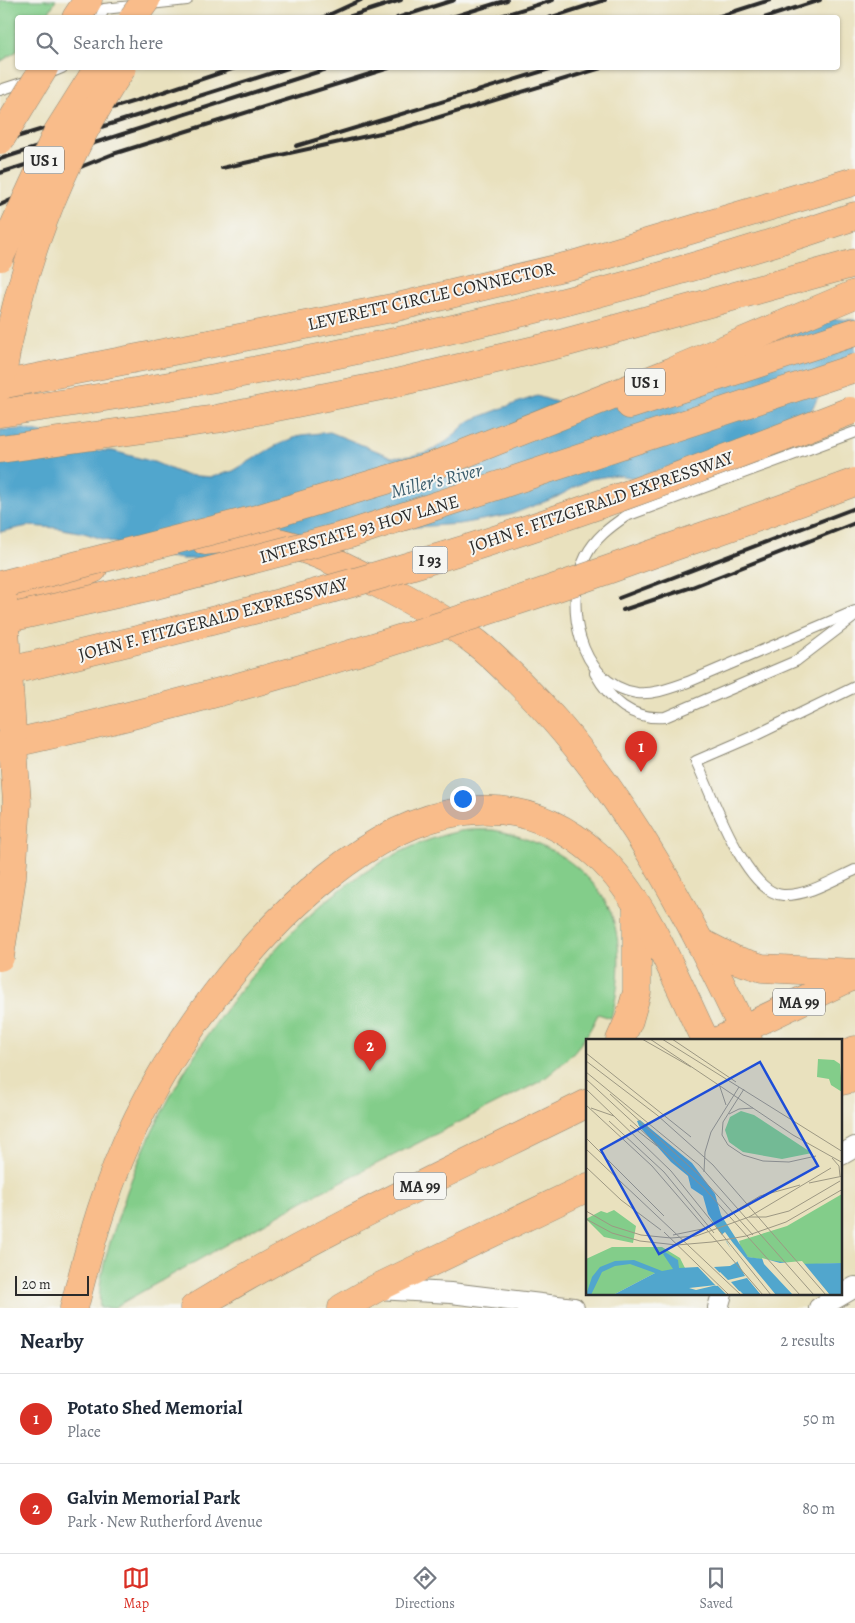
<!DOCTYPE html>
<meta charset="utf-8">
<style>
body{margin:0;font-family:Alegreya,serif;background:#f6f6f7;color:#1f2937}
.scale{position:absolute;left:15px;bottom:12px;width:74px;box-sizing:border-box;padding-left:5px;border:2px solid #2b2b2b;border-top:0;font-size:14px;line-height:18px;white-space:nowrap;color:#2b2b2b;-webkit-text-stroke:4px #f6f6f2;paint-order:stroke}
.you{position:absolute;left:462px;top:798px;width:18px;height:18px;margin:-12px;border:4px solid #fff;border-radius:50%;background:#1a73e8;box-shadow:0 0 0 8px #1a73e833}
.badge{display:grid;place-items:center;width:32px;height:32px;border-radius:50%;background:#d93025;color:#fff;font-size:16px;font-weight:700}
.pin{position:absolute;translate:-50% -41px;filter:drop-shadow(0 1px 2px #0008)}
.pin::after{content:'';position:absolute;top:26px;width:18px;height:15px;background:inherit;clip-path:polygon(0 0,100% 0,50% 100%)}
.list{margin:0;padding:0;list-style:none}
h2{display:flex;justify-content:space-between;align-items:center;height:65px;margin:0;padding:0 20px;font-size:21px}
h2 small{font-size:16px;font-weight:400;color:#747a83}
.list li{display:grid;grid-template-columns:32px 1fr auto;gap:15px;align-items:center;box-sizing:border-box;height:90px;padding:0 20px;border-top:1px solid #e0e1e3}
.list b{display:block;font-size:19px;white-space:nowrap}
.list p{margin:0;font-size:16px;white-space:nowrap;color:#747a83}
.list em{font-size:16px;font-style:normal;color:#747a83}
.icon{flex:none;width:28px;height:28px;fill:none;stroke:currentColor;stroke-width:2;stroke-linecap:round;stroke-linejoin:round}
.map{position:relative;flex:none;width:855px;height:1308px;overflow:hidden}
.search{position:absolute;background:#fff;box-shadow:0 1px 4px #0004;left:15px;right:15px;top:15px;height:55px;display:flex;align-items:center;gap:12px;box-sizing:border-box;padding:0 18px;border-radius:5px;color:#747a83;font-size:19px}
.sheet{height:245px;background:#fff}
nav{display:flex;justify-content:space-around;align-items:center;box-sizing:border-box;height:70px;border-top:1px solid #e0e1e3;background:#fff;font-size:14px;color:#747a83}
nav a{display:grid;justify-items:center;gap:2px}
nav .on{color:#d93025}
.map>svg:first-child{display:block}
</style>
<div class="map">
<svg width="855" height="1308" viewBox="0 0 855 1308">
<rect width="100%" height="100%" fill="#f6f6f2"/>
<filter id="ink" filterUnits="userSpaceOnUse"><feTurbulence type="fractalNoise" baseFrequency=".02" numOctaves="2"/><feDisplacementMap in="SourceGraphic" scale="10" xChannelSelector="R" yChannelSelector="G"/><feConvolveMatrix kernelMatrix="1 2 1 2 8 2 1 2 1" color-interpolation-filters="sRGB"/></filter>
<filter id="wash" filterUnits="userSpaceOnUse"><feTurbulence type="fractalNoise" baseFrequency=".0096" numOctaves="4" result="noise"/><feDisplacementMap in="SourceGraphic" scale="20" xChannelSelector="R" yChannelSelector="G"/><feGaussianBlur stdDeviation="1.12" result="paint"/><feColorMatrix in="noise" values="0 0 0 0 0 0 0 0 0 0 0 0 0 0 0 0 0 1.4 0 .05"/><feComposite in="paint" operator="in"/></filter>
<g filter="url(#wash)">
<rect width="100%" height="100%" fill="#e9e1be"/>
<g fill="#83cd8a" stroke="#577c5a">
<path d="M0,0H56L46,17L18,18L17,51L0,62Z"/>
<path d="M493,830C536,838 581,860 604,899C624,931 621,984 611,1018L598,1014C585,1044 566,1062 541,1081L305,1200L113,1308H100C96,1279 112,1237 121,1209C166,1068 303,867 456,832C467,829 481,830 493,830Z"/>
</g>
<path fill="#51a6cd" stroke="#3e687c" d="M821,318L855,320V372L829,385L818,397L807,419L636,478L616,475L590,479L557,497L510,515L459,524L374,530L212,559H182L149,554L84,533L57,528L28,526L0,532V430L24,429L42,433L81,450L113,451L154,462L185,475L212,477L233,471L275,446L301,435L330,432L392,457L411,456L431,451L447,441L469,421L505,407L537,396L566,405L769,356L799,322Z"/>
</g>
<g filter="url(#ink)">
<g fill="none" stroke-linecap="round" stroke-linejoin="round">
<defs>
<g id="service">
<path d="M100,18L104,9L187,0"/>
<path d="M45,75L62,68"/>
<path d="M0,90L31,80"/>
<path d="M855,432L626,516C610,527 595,538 586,556C563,601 577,684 637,693C654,695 673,687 688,682L855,611"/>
<path d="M595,673C610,700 631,720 665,717L796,661L855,616"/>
<path d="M855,687L756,735L696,761C711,792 745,893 783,895C807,896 833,880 855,870"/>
</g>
<g id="minor">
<path d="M841,1155L855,1147"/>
<path d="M377,1289L451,1293L574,1308"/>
<path d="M718,1308L722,1294"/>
<path d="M819,1308L855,1287"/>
</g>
<g id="primary">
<path d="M720,1040L855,975"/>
<path d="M841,1057L855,1050"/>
<path d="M841,1081L855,1078"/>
<path d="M194,1308C320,1231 455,1169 588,1103"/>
<path d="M342,1308L375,1289L588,1187"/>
</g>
<g id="motorway">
<path d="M76,18L88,0"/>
<path d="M630,405L855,332"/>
<path d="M0,413C290,371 577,310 855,216"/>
<path d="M0,449L216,419L391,384L564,343L855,263"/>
<path d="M433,466L673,371L855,294"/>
<path d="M205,541C273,531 314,550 373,581C409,599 446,619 478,644C500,662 520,683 540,704C631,802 692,921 748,1040"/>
<path d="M0,620L40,593L93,569"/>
<path d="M700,942L733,959L762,968L855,973"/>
<path d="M620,1040L629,1020L637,992V909"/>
<path d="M74,1308C90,1244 108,1178 138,1118C207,977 424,701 597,855C645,898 677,983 705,1040"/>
</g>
</defs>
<use href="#service" stroke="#8a8674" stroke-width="12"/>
<use href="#minor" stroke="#8a8674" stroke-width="22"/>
<use href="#primary" stroke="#8a8674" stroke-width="29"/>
<use href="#motorway" stroke="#8a8674" stroke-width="29"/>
<use href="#service" stroke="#fff" stroke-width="10"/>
<use href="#minor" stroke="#fff" stroke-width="20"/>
<use href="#primary" stroke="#f9bc8a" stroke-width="28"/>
<use href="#motorway" stroke="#f9bc8a" stroke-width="28"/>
<g stroke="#2b2b2b" stroke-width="4">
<path d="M322,18L361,0"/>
<path d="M345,18L401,0"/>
<path d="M397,18L454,0"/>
<path d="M449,18L507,0"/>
<path d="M494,18L553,0"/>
<path d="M549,18L605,0"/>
<path d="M714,18L770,0"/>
<path d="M764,18L820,0"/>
<path d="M0,142L145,98L235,68"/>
<path d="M296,146L553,68"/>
<path d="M0,159L288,68"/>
<path d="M222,168L403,128L601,68"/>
<path d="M0,173L330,68"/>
<path d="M0,205L83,166L113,154L389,68"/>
<path d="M619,598L855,508"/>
<path d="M623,610L692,587L855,523"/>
</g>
<defs>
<g id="motorway-bridge">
<path d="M133,18L146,0"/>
<path d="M0,140L44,68"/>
<path d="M0,257L57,133L98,68"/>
<path d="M0,385L397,307L576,264L855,181"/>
<path d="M0,387C17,274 58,163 122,68"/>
<path d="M0,585L260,518L433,466"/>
<path d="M0,620L156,585L350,534L855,368"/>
<path d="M0,673C141,640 281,605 420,563C565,520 708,466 850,411"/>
<path d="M0,746C209,701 412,638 613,568C694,539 775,512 855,482"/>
<path d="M0,957L12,877L17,803L3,601"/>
</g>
</defs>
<use href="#motorway-bridge" stroke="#8a8674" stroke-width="29" stroke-linecap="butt"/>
<use href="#motorway-bridge" stroke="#f9bc8a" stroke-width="28"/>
</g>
</g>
<g text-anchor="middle" stroke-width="4" stroke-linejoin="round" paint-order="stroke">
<g fill="#f6f6f2" stroke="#686867" stroke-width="1">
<rect x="24" y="146.5" width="40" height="27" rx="4"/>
<rect x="625" y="368.5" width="40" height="27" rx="4"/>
<rect x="412.5" y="546.5" width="35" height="27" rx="4"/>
<rect x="773" y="988.5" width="52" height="27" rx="4"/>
<rect x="394" y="1172.5" width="52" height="27" rx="4"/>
</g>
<g font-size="16" font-weight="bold" fill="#2b2b2b">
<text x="44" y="166">US 1</text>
<text x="645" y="388">US 1</text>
<text x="430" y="566">I 93</text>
<text x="799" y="1008">MA 99</text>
<text x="420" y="1192">MA 99</text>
</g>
<g font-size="18" fill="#2b2b2b" stroke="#f6f6f2">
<text transform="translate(431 296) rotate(-13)" y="6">LEVERETT CIRCLE CONNECTOR</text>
<text transform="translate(601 502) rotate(-19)" y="6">JOHN F. FITZGERALD EXPRESSWAY</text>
<text transform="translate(359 529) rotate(-16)" y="6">INTERSTATE 93 HOV LANE</text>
<text transform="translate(213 619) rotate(-15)" y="6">JOHN F. FITZGERALD EXPRESSWAY</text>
</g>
<g font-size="19" font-style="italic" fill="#3a5c6c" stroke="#f6f6f2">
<text transform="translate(436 480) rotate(-14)" y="7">Miller's River</text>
</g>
</g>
<g transform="translate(586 1039)">
<rect width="256" height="256" fill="#e9e1be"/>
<path d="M232,20L248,21L254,25L256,53L245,46L243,40L231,38ZM155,72L168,76L226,114L196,120L157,113L143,103L139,91L144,78ZM256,155V224L205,226L162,218L155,210L153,202L201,187ZM28,171L50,187L47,204L18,198L0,180L15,172L21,174ZM26,208H76L94,219L99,229L69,234L27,256H0V220Z" fill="#83cd8a"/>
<path d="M54,81L106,124L129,155L135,176L162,218L210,225L256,224V256H158L154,252L138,256H27L69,234L44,225L29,227L16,233L5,256H0L6,238L14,228L29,222L48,221L76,232L87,230L77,215L79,213L92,221L93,229L112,228L130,247L144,244L128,228L144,227L151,223V219L122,175L117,157L105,149L102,137L85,123L53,87L51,82Z" fill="#51a6cd"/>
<path d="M139,193L147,204L190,256H175L161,239L145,243L154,253L141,256L131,246L110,251L103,249L130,246L124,237L130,244L139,242L132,236L134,233L142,241L159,237L141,203L134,197ZM176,219L194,224L216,222L244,256H207L178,225Z" fill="#e9e1be"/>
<path fill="none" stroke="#9d9883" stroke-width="1" d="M56,0L105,28M64,0L207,96L257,124M76,0L257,113M86,0L150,43M0,14L105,98M0,22L71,76L127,126L240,256M0,33L113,126L228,256M0,40L118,149L214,256M133,45L140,66M0,50L85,132L185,256M158,50L137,83L136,96L142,106L157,116L177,122L203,123L230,117M24,55L114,137L167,196M0,66L66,127L177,256M5,69L28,77M143,75L153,70L167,69M23,82L78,133L128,194M44,86L71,107M0,99L78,177M0,110L155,256M246,119L253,127L254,137M0,128L35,161L75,191M118,133L119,113L125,93L153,48M223,144L257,137M0,172L26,187L55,196L85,199L110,197L163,178L245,129M163,178H180L203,172L254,142M0,180L26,194L54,202L91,206L126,203L160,197L200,183L257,150M78,193L143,256M87,196L121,189L174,157L214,146"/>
<path fill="#1d4ed8" fill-opacity="0.15" stroke="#1d4ed8" stroke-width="2.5" d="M174,23L232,127L73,215L15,111Z"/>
<rect width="256" height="256" fill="none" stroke="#2b2b2b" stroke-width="2.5"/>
</g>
</svg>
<div class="scale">20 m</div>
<div class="you"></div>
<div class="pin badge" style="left:641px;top:772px">1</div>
<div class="pin badge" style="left:370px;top:1071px">2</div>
<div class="search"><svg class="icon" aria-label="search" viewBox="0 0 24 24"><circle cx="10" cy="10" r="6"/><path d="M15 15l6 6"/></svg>Search here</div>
</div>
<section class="sheet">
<h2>Nearby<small>2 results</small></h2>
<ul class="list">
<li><span class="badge">1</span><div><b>Potato Shed Memorial</b><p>Place</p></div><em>50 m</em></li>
<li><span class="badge">2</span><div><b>Galvin Memorial Park</b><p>Park · New Rutherford Avenue</p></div><em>80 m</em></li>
</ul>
</section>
<nav>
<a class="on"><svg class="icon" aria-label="map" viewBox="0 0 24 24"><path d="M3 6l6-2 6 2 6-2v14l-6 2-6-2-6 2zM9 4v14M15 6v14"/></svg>Map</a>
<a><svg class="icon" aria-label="directions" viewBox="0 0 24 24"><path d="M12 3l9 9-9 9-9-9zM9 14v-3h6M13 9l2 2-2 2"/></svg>Directions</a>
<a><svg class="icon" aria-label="saved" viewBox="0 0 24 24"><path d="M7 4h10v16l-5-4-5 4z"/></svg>Saved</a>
</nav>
